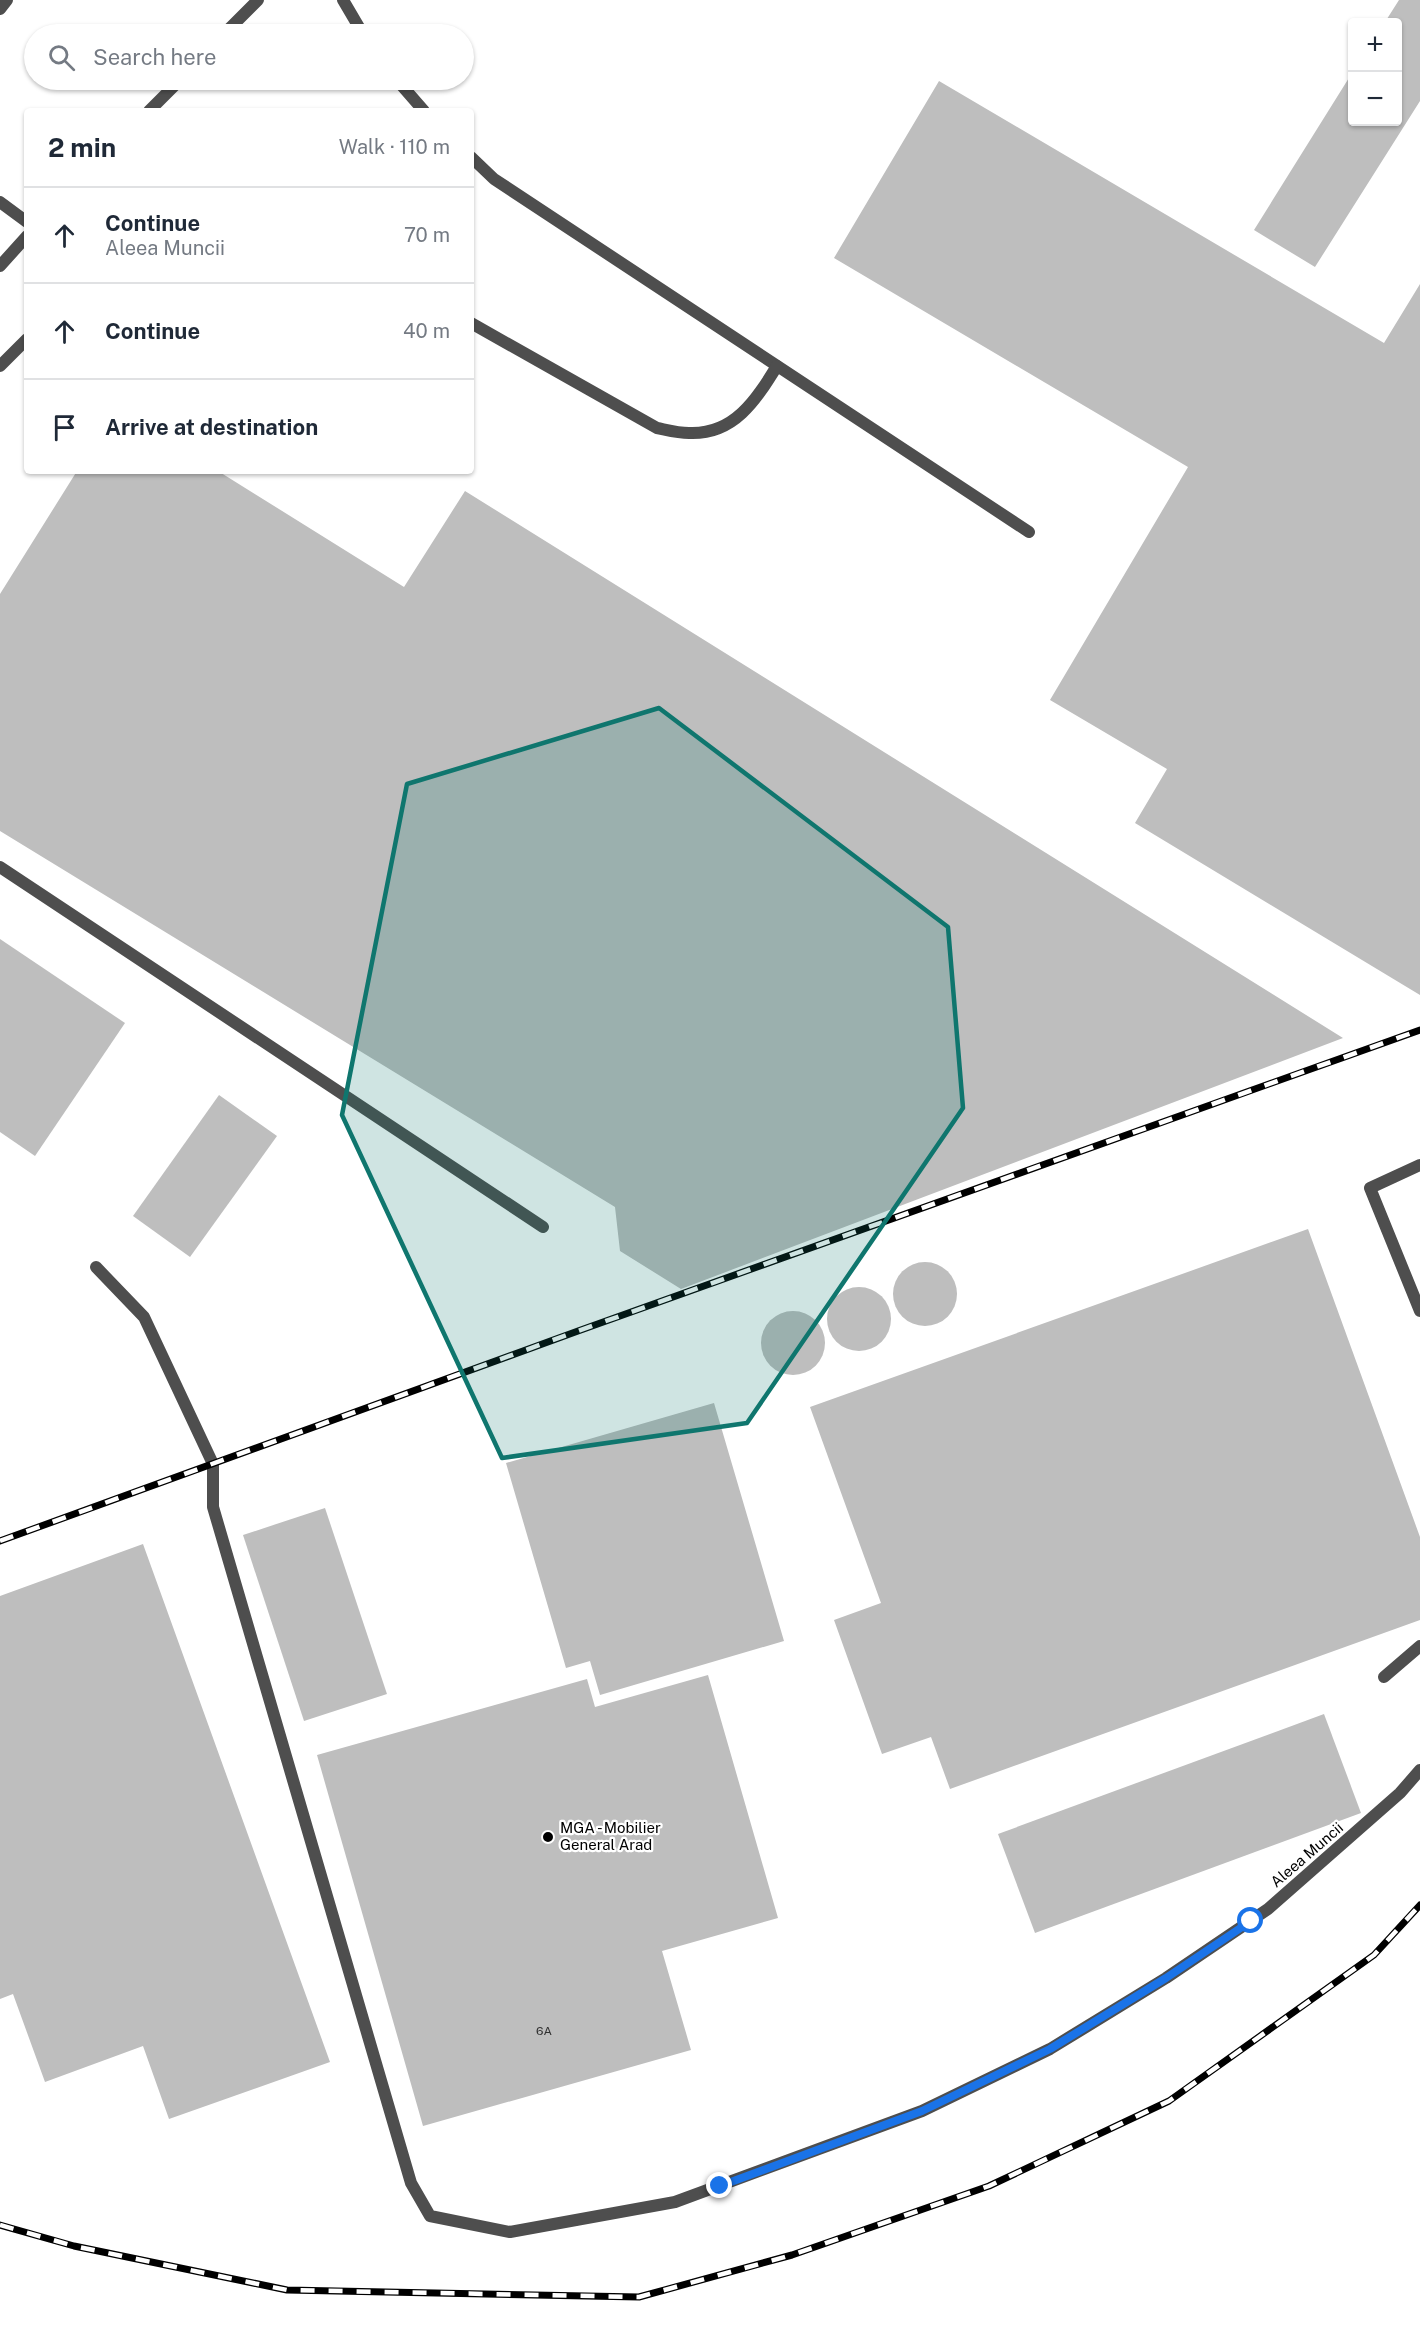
<!DOCTYPE html>
<meta charset="utf-8">
<style>
body{margin:0;font-family:"Public Sans",sans-serif;background:#f6f6f7;color:#1f2937}
.controls{position:absolute;right:18px;top:18px;display:grid;overflow:hidden;border-radius:6px;box-shadow:0 2px 4px #0004}
.controls button{width:54px;height:54px;display:grid;place-items:center;padding:0;border:0;border-bottom:2px solid #e0e1e3;background:#fff;color:#1f2937;font:30px sans-serif}
.stop{position:absolute;width:18px;height:18px;margin:-14px;border:4px solid #1a73e8;border-radius:50%;background:#fff}
.stop.end{background:#1a73e8;border-color:#fff;box-shadow:0 2px 6px #0008}
.list{margin:0;padding:0;list-style:none}
h2{display:flex;justify-content:space-between;align-items:center;height:78px;margin:0;padding:0 24px;font-size:26px}
h2 small{font-size:20px;font-weight:400;color:#747a83}
.list li{display:grid;grid-template-columns:39px 1fr auto;gap:18px;align-items:center;box-sizing:border-box;height:96px;padding:0 24px;border-top:2px solid #e0e1e3}
.list b{display:block;font-size:22px;white-space:nowrap}
.list p{margin:0;font-size:20px;white-space:nowrap;color:#747a83}
.list em{font-size:20px;font-style:normal;color:#747a83}
.icon{flex:none;width:33px;height:33px;fill:none;stroke:currentColor;stroke-width:2;stroke-linecap:round;stroke-linejoin:round}
.map{position:relative;flex:none;width:1420px;height:2337px;overflow:hidden}
.search{position:absolute;background:#fff;box-shadow:0 2px 4px #0004;left:24px;top:24px;width:450px;height:66px;display:flex;align-items:center;gap:15px;box-sizing:border-box;padding:0 21px;border-radius:33px;color:#747a83;font-size:22px}
.panel{position:absolute;background:#fff;box-shadow:0 2px 4px #0004;left:24px;top:108px;width:450px;height:366px;border-radius:6px}
.map>svg:first-child{display:block}
</style>
<div class="map">
<svg width="1420" height="2337" viewBox="0 0 1420 2337">
<rect width="100%" height="100%" fill="#fff"/>
<g fill="#bebebe">
<path d="M1399,0H1420V101L1315,267L1254,230L1352,73V122H1398V22H1385Z"/>
<path d="M939,81L1384,343L1420,284V995L1135,823L1167,769L1050,700L1188,467L834,258Z"/>
<path d="M77,471H218L404,587L465,491L1343,1038L681,1289L620,1251L615,1207L0,831V594Z"/>
<path d="M0,939L125,1023L35,1156L0,1132Z"/>
<path d="M219,1095L277,1136L190,1257L133,1216Z"/>
<path d="M1308,1229L1420,1537V1620L950,1789L931,1737L882,1754L834,1620L881,1603L810,1407Z"/>
<circle cx="925" cy="1294" r="32"/>
<circle cx="859" cy="1319" r="32"/>
<circle cx="793" cy="1343" r="32"/>
<path d="M714,1403L784,1641L600,1695L590,1661L566,1668L506,1463Z"/>
<path d="M325,1508L387,1694L304,1721L243,1535Z"/>
<path d="M143,1544L330,2062L169,2119L143,2046L45,2082L13,1994L0,1999V1596Z"/>
<path d="M708,1675L778,1918L662,1951L691,2050L423,2126L317,1755L587,1679L595,1707Z"/>
<path d="M1324,1714L1361,1813L1035,1933L998,1834Z"/>
</g>
<g fill="none" stroke-linecap="round" stroke-linejoin="round">
<g stroke="#4e4e4e" stroke-width="12">
<path d="M343,0L363,34"/>
<path d="M0,9L7,0"/>
<path d="M397,80L424,111"/>
<path d="M471,157L494,179L1029,532"/>
<path d="M0,202L27,222"/>
<path d="M471,323L657,428C667,430 678,433 689,433C734,435 756,400 777,366"/>
<path d="M0,366L27,339"/>
<path d="M0,867L543,1227"/>
<path d="M1420,1165L1370,1188L1420,1311"/>
<path d="M96,1267L144,1317L213,1464V1507L411,2183L430,2216L510,2232L675,2202L922,2111L1050,2049L1166,1978L1268,1909L1400,1793L1420,1770"/>
<path d="M1384,1677L1420,1646"/>
</g>
<g stroke="#4e4e4e" stroke-width="12">
<path d="M224,34L258,0"/>
<path d="M149,111L180,80"/>
<path d="M0,266L27,236"/>
</g>
<defs>
<g id="rail">
<path d="M0,1541L578,1331L1420,1030"/>
<path d="M0,2225L74,2246L287,2290L639,2297L792,2255L989,2186L1169,2101L1374,1955L1420,1905"/>
</g>
</defs>
<use href="#rail" stroke="#000" stroke-width="7"/>
<use href="#rail" stroke="#fff" stroke-width="4.5" stroke-dasharray="14" stroke-linecap="butt"/>
</g>
<g fill="none" stroke-linecap="round" stroke-linejoin="round">
<path stroke="#1a73e8" stroke-width="8" d="M720,2186L922,2111L1050,2049L1166,1978L1251,1921"/>
</g>
<path fill="#0f766e" fill-opacity="0.2" stroke="#0f766e" stroke-width="4.5" stroke-linejoin="round" d="M659,708L948,927L963,1108L747,1423L502,1458L342,1115L407,784Z"/>
<circle fill="#000" stroke="#fff" stroke-width="2" cx="548" cy="1837" r="6"/>
<g text-anchor="middle" stroke-width="4.5" stroke-linejoin="round" paint-order="stroke">
<g font-size="12" fill="#303030">
<text x="544" y="2035">6A</text>
</g>
<g font-size="15" fill="#000" stroke="#fff" text-anchor="start">
<text x="560" y="1833">MGA - Mobilier<tspan x="560" dy="17">General Arad</tspan></text>
</g>
<g font-size="15" fill="#000" stroke="#fff">
<text transform="translate(1307 1855) rotate(-41)" y="5">Aleea Muncii</text>
</g>
</g>
</svg>
<div class="controls">
<button>+</button>
<button>−</button>
</div>
<div class="stop" style="left:1251px;top:1921px"></div>
<div class="stop end" style="left:720px;top:2186px"></div>
<div class="search"><svg class="icon" aria-label="search" viewBox="0 0 24 24"><circle cx="10" cy="10" r="6"/><path d="M15 15l6 6"/></svg>Search here</div>
<section class="panel">
<h2>2 min<small>Walk · 110 m</small></h2>
<ul class="list">
<li><svg class="icon" aria-label="ahead" viewBox="0 0 24 24"><path d="M12 20V5M6 11l6-6 6 6"/></svg><div><b>Continue</b><p>Aleea Muncii</p></div><em>70 m</em></li>
<li><svg class="icon" aria-label="ahead" viewBox="0 0 24 24"><path d="M12 20V5M6 11l6-6 6 6"/></svg><div><b>Continue</b></div><em>40 m</em></li>
<li><svg class="icon" aria-label="arrive" viewBox="0 0 24 24"><path d="M6 21V4h12l-3 4 3 4H6"/></svg><div><b>Arrive at destination</b></div></li>
</ul>
</section>
</div>
